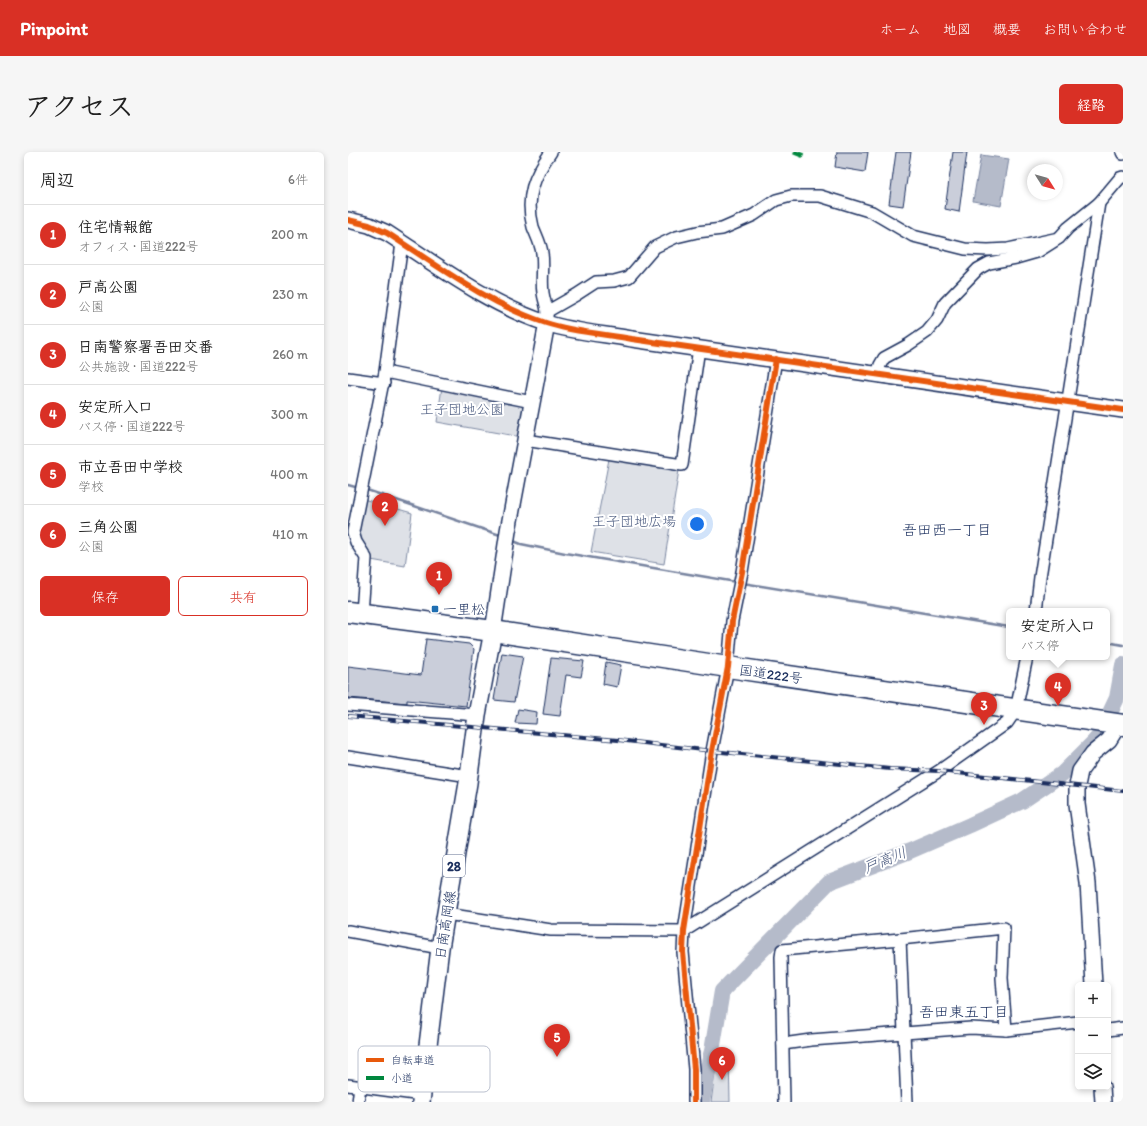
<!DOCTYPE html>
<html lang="ja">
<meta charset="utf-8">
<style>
body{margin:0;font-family:Itim,"Klee One",sans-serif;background:#f6f6f6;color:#222}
.controls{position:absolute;right:12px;bottom:12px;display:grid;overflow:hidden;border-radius:6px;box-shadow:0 2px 6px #0003}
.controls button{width:36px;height:36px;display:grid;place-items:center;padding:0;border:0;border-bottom:1px solid #e0e0e0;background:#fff;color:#222;font:20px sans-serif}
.compass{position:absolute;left:679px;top:12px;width:36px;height:36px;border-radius:50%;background:#fff;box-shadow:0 2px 6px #0003;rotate:127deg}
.you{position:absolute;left:349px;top:372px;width:14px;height:14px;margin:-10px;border:3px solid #fff;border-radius:50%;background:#1a73e8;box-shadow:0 0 0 6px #1a73e833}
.badge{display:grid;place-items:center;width:26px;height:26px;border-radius:50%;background:#d93025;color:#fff;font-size:13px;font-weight:700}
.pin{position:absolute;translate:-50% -33px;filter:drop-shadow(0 1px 2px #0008)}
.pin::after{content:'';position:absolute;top:21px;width:14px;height:12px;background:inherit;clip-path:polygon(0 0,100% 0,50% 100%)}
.popup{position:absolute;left:658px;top:456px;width:104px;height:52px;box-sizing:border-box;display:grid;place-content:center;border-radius:6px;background:#fff;filter:drop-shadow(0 1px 3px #0005);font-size:13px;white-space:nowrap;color:#767676}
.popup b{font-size:15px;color:#222}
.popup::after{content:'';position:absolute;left:50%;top:100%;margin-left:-8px;border:8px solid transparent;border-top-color:#fff}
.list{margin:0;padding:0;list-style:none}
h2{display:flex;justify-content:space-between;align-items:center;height:52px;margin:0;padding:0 16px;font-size:17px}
h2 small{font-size:13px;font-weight:400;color:#767676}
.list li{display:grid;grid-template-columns:26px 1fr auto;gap:12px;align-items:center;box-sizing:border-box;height:60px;padding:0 16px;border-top:1px solid #e0e0e0}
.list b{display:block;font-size:15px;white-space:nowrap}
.list p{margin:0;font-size:13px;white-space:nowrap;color:#767676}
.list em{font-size:13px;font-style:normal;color:#767676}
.actions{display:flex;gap:8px;padding:12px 16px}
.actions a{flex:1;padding:9px 0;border:1px solid #d93025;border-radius:6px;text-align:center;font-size:14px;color:#d93025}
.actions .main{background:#d93025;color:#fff}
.icon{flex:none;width:22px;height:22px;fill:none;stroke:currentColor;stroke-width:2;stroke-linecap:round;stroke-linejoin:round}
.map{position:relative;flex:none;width:775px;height:950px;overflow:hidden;border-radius:6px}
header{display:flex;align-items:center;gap:24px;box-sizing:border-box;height:56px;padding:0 20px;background:#d93025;color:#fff}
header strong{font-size:19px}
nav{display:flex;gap:22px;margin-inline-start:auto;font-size:14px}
.intro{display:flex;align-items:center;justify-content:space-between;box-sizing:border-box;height:96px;padding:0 24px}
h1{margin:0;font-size:28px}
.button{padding:10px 18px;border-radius:6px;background:#d93025;color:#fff;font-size:14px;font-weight:700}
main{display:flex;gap:24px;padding:0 24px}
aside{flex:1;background:#fff;border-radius:6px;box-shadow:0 2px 6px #0003}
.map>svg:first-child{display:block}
</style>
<header>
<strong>Pinpoint</strong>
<nav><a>ホーム</a><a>地図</a><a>概要</a><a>お問い合わせ</a></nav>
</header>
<div class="intro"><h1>アクセス</h1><a class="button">経路</a></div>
<main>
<aside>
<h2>周辺<small>6件</small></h2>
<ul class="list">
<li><span class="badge">1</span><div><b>住宅情報館</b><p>オフィス · 国道222号</p></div><em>200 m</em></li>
<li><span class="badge">2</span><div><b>戸高公園</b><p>公園</p></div><em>230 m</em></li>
<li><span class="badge">3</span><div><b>日南警察署吾田交番</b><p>公共施設 · 国道222号</p></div><em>260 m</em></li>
<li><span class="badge">4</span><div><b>安定所入口</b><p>バス停 · 国道222号</p></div><em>300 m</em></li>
<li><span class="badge">5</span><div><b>市立吾田中学校</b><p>学校</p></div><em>400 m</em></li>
<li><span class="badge">6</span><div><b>三角公園</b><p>公園</p></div><em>410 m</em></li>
</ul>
<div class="actions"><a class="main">保存</a><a>共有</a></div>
</aside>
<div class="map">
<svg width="775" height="950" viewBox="0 0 775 950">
<rect width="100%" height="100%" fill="#fff"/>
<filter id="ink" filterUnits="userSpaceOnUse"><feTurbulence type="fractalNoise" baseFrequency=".025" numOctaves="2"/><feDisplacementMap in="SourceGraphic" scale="8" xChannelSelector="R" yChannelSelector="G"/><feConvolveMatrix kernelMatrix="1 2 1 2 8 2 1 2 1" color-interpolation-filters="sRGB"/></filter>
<g filter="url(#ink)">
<g fill="#dee1e7" stroke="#7c88a2">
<path d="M94,235L179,251L173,285L89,270Z"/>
<path d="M261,307L331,318L316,412L243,400Z"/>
<path d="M15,347L64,361L57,414L23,408V403L10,387Z"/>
<path d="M381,903L382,950H363L369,906Z"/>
</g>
<path fill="#b5bbca" stroke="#77839f" d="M633,3L661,7L653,54L625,49Z"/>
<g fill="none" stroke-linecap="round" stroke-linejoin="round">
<g stroke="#77839f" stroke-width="2.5">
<path d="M0,333L11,336"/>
<path d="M16,337L155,384"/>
<path d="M163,388L173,392L217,401L388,430"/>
<path d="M395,431L661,475"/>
<path d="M759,490L775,493"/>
</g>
<path stroke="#b5bbca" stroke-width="16" d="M354,950L362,906L364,899L374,839L481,730L562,699L622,673L674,649L714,622L745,591L751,584L769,546L775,513"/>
</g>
<g fill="#caceda" stroke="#1b2f5e">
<path d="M489,0H520L517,20L487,15Z"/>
<path d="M548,0H563L555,54L541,52Z"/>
<path d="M605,0H619L611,60L597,57Z"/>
<path d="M78,487L121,492L126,497L118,554L59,548V551L0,546V514L73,523Z"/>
<path d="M154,501L175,504L166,550L146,548Z"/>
<path d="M203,506L236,509L233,525L218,523L212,564L195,562Z"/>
<path d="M258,510L273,513L269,535L255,532Z"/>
<path d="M170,557L189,560L188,572L167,571Z"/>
</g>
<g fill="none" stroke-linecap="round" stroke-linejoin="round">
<defs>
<g id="street">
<path d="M774,0L775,2"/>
<path d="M200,159L228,143L248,130L266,129L281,125L307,95L328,85L349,80L374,77L406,63L428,48L443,44H472L524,60L565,84L617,97L640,98L660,97L711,86"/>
<path d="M199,165C200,156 196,149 195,141C193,128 196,114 194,101C193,92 188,83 185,75C177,45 186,24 203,0"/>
<path d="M37,220L184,250"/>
<path d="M529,222L532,213L536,206L560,193L579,180L589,168L597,151L630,117L641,111L668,106L689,100L711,86L720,76L751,51L772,26L775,25"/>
<path d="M0,226L36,231"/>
<path d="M177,288L334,313L351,196"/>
<path d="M688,459L692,425L751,51"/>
<path d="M14,461L18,406L8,390L5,380L37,220L54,91"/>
<path d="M0,553L129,563"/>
<path d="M0,605L121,624"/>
<path d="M98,762L203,778L336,779L591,619L659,571L668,558L679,505"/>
<path d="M0,779L92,796"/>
<path d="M552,787L559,950"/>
<path d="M760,878L775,876"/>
<path d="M435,892L463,888L623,876L658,878L730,870"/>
<path d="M0,933L74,943"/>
<path d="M10,950L12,934"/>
<path d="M346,950V917L335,800L336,779L364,599L380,515L384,469L394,420L428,207"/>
<path d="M436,950L433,805L434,798L552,787L656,776L654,826L658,878"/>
</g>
<g id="secondary">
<path d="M0,68L21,73L39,81C90,114 140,152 198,171C225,180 256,182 284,187L775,258"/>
<path d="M145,479L160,379L199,171"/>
<path d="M746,833L740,731L729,652V634L732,619L745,601L761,588L771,572"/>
<path d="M754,935L755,950"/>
</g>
<path id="primary" d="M73,950L92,796L120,631L129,563L145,479"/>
<path id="highway" d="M0,460L145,479L380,515L775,573"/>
</defs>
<use href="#street" stroke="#1b2f5e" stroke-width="14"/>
<use href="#secondary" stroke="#1b2f5e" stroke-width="18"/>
<use href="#primary" stroke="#1b2f5e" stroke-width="20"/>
<use href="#highway" stroke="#1b2f5e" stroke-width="23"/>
<use href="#street" stroke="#fff" stroke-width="11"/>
<use href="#secondary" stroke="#fff" stroke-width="15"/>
<use href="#primary" stroke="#fff" stroke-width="17"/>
<use href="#highway" stroke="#fff" stroke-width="20"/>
<defs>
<path id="rail" d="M0,564L270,588L364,599L542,617L591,619L775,639"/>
</defs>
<use href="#rail" stroke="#1b2f5e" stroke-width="4"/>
<use href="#rail" stroke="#fff" stroke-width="2.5" stroke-dasharray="8" stroke-linecap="butt"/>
<path stroke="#00873e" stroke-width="5" stroke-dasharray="10 5" stroke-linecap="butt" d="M446,0L456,4"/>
<defs>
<g id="cycleway">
<path d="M0,68L21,73L39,81C90,114 140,152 198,171C225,180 256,182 284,187L775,258"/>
<path d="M346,950V917L335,800L336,779L364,599L380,515L384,469L394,420L428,207"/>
</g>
</defs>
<use href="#cycleway" stroke="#fff" stroke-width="8"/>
<use href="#cycleway" stroke="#e8590c" stroke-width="6"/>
</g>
</g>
<rect fill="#1f6fb2" stroke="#fff" stroke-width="1.5" x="83" y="453" width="8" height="8" rx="2"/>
<g text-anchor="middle" stroke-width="4" stroke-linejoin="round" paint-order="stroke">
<rect fill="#fff" stroke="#5f6d8e" stroke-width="1" x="95" y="703" width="22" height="22" rx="3"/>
<g font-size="13" font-weight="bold" fill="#1b2f5e">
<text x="106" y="719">28</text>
</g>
<g font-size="14" fill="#4c5c80" stroke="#fff">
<text x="114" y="262">王子団地公園</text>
<text x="286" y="374">王子団地広場</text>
</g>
<g font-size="14" fill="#1b2f5e" stroke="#fff" text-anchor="start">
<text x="95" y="462">一里松</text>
</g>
<g font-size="14" fill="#1b2f5e" stroke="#fff">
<text transform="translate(423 522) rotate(8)" y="5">国道222号</text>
<text transform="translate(97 773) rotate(-81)" y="5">日南高岡線</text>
</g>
<g font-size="15" fill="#1b2f5e" stroke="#fff">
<text x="599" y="383">吾田西一丁目</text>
<text x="616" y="865">吾田東五丁目</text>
</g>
<g font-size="15" font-style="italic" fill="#49597e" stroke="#fff">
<text transform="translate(537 708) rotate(-22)" y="5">戸高川</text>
</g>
</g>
<rect x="10" y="894" width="132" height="46" rx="6" fill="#fff" stroke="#bbc1cf" stroke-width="1"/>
<rect x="18" y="906" width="18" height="4" fill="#e8590c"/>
<rect x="18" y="924" width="18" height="4" fill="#00873e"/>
<g font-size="11" fill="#1b2f5e">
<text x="43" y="912">自転車道</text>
<text x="43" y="930">小道</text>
</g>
</svg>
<div class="controls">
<button>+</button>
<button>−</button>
<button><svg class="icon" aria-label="layers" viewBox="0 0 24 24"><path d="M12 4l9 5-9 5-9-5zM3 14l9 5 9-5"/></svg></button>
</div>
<svg class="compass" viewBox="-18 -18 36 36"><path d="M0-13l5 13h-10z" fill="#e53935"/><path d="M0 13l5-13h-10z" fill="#767676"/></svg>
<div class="you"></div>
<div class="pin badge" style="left:91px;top:443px">1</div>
<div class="pin badge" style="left:37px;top:374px">2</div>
<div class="pin badge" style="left:636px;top:573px">3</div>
<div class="pin badge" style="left:710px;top:554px">4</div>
<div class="popup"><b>安定所入口</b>バス停</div>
<div class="pin badge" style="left:209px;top:905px">5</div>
<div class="pin badge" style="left:374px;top:928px">6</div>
</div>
</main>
